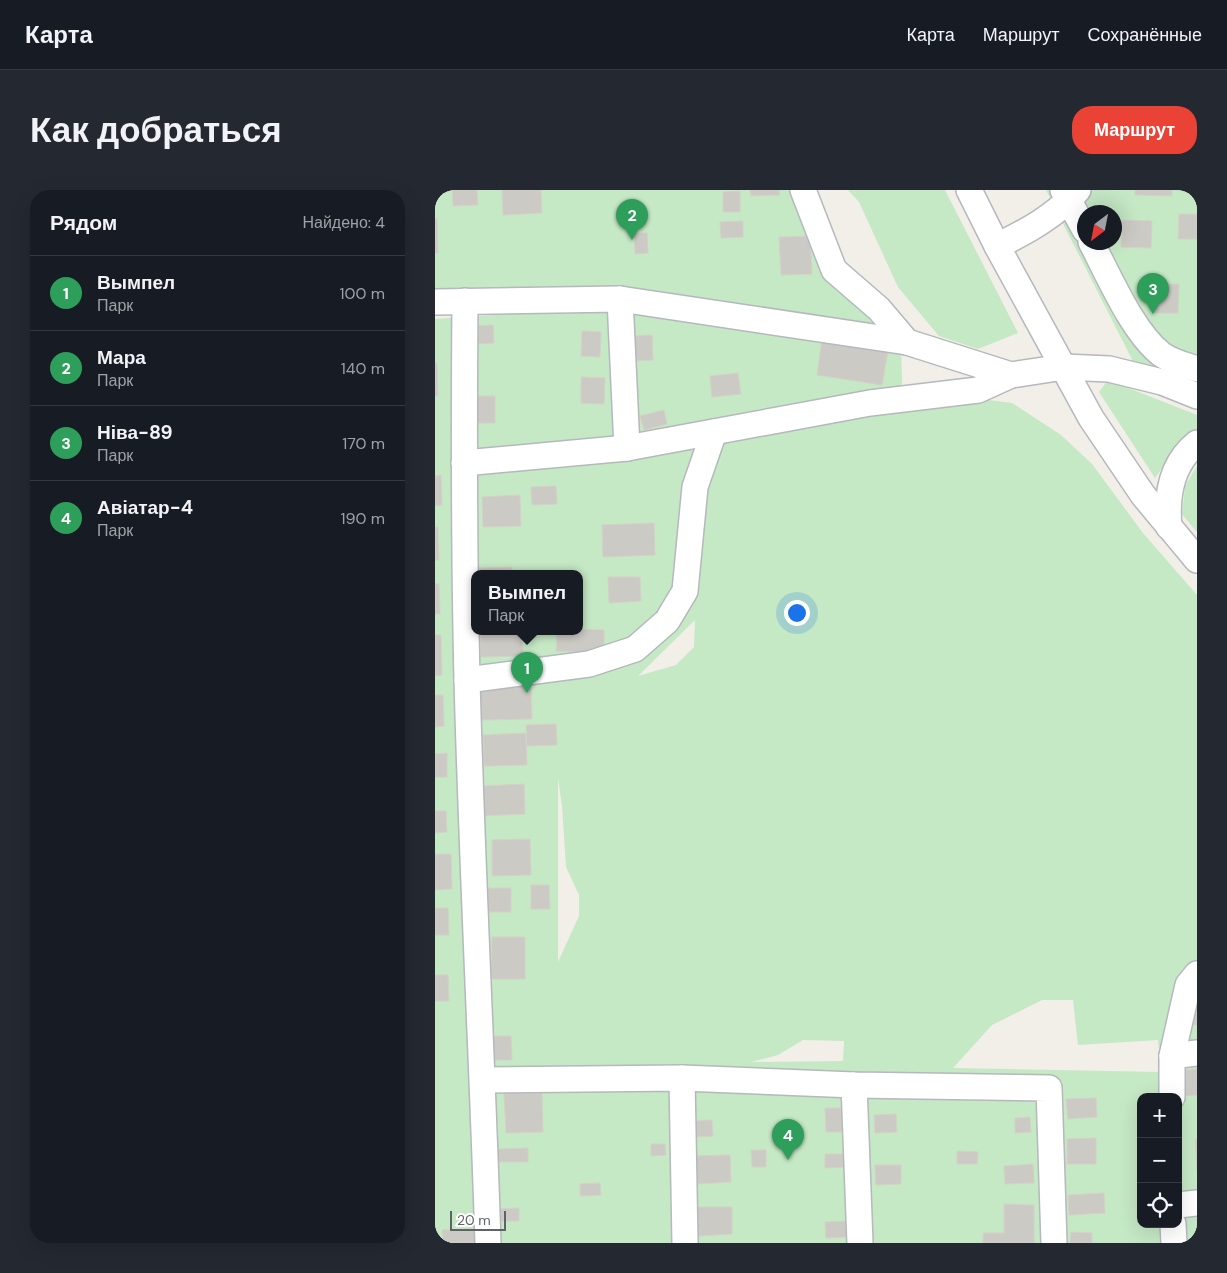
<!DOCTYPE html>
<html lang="ru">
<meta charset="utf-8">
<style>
body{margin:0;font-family:"DM Sans",sans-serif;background:#242831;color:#f1f3f6}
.controls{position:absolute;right:15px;bottom:15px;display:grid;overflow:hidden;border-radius:10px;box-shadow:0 5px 20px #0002}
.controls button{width:45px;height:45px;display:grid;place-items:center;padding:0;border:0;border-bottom:1px solid #363941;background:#171b24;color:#f1f3f6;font:25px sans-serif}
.compass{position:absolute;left:642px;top:15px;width:45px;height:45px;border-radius:50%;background:#171b24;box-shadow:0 5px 20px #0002;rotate:212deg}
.scale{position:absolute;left:15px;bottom:12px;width:56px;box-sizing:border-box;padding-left:5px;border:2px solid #5f6368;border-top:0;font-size:14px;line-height:18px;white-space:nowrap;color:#5f6368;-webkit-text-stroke:4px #fff;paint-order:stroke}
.you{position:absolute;left:361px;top:422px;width:18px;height:18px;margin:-12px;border:4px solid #fff;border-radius:50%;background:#1a73e8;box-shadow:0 0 0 8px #1a73e833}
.badge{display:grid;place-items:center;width:32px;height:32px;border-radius:50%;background:#ea4335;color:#fff;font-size:16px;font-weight:700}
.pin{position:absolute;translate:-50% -41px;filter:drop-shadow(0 1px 2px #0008)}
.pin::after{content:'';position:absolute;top:26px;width:18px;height:15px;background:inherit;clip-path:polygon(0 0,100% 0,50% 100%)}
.popup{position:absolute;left:36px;top:380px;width:112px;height:65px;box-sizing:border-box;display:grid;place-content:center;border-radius:10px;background:#171b24;filter:drop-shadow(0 1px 4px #0005);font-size:16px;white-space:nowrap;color:#9ea1a6}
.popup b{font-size:19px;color:#f1f3f6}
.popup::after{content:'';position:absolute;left:50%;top:100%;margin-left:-10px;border:10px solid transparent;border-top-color:#171b24}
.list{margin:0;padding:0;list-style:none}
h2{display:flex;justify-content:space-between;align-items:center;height:65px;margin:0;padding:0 20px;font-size:21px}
h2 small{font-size:16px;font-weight:400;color:#9ea1a6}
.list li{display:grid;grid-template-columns:32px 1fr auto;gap:15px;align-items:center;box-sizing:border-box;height:75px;padding:0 20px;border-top:1px solid #363941}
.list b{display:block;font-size:19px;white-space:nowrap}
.list p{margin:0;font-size:16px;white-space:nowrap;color:#9ea1a6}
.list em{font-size:16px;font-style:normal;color:#9ea1a6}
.icon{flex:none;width:28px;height:28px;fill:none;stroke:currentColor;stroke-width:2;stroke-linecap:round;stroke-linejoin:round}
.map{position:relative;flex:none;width:762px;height:1053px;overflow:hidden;border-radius:20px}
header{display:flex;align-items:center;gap:30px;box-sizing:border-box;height:70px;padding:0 25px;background:#171b24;border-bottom:1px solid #363941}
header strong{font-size:24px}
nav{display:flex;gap:28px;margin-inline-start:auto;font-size:18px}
.intro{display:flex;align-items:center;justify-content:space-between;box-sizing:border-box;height:120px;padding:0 30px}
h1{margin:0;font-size:35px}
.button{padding:12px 22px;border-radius:20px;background:#ea4335;color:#fff;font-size:18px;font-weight:700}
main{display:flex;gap:30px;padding:0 30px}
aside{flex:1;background:#171b24;border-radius:20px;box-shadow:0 5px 20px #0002}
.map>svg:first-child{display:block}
</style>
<header>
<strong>Карта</strong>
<nav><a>Карта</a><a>Маршрут</a><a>Сохранённые</a></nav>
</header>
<div class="intro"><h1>Как добраться</h1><a class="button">Маршрут</a></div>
<main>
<aside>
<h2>Рядом<small>Найдено: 4</small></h2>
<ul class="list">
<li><span class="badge" style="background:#2e9e5b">1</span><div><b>Вымпел</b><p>Парк</p></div><em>100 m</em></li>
<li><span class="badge" style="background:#2e9e5b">2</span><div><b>Мара</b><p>Парк</p></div><em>140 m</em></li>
<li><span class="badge" style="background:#2e9e5b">3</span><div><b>Ніва-89</b><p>Парк</p></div><em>170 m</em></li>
<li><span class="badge" style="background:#2e9e5b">4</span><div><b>Авіатар-4</b><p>Парк</p></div><em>190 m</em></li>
</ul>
</aside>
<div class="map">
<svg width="762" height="1053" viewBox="0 0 762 1053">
<rect width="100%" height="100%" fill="#f1efe8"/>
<g fill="#c5e8c5" fill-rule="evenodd">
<path d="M0,0H369L437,134L186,99L0,103Z"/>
<path d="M413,0H510L583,143L543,159L504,146L463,97L424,12Z"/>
<path d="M611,0H762V213L710,195ZM650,22H680V52H650Z"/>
<path d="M180,117L466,158L468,220L546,209L577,213L626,245L657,274L708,343L762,405V1053H0V129ZM39,384H144V442H39ZM260,430L259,457L241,475L203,486ZM123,588L127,616L131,677L144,705V726L123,772ZM607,810H638L643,855L723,850L726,882L518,878L557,835ZM368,850L409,851L408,871L316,872L343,865ZM706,907H743V1034H706Z"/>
<path d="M673,190L762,225V241L745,254L720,288L664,202Z"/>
<path d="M762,276V342L747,324L750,296Z"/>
</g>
<g fill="#cccac5" stroke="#d6d1c6">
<path d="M17,0H42L43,15L18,16Z"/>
<path d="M67,0H106L107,23L68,25Z"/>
<path d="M315,0H344L345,5L316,6Z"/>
<path d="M700,0H737V6L700,5Z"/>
<path d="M305,1V22H288V2Z"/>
<path d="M744,24H762V49H743Z"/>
<path d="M2,28L3,63H0V29Z"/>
<path d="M687,30L717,31L716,58L686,57Z"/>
<path d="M308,31V47L286,48L285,32Z"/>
<path d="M199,43H212L213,63L200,64Z"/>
<path d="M375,46L377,84L346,85L344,47Z"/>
<path d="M721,94H744L743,123H720Z"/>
<path d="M58,135L59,153L37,154L36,136Z"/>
<path d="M147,141L166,142L165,167L146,166Z"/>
<path d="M217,145L218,170L199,171L198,146Z"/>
<path d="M387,150L453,161L447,195L382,185Z"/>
<path d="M0,173H2L3,206H0Z"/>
<path d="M303,183L306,204L277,207L275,186Z"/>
<path d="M146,187L170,188L169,214L146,213Z"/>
<rect x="40" y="206" width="20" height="27"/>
<path d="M229,220L232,234L209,240L205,226Z"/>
<path d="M6,285L7,315L0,316V286Z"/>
<path d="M121,296L122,314L97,315L96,297Z"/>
<path d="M85,305L86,336L48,337L47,307Z"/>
<path d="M219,333L220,365L168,367L167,335Z"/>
<path d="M0,337H3L4,370H0Z"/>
<path d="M77,377V384H41V378Z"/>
<path d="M173,387H205L206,411L174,413Z"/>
<path d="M0,394H4L5,424H0Z"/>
<path d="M144,439L169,440V462L121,461L122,442H144Z"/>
<path d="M45,442H87L88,466L46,467Z"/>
<path d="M0,445H6L7,485L0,486Z"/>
<path d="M96,496L97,529L46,530L45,497Z"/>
<path d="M0,505H8L9,536L0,537Z"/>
<path d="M121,534L122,555L92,556L91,535Z"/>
<path d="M91,543L92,575L49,576L48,545Z"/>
<path d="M12,563V587H0V564Z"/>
<path d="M89,594L90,624L48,626L47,596Z"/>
<path d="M0,621H11L12,642L0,643Z"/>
<path d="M95,649L96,685L57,686V650Z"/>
<path d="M0,664H16L17,699L0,700Z"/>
<path d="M96,695H114L115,719H96Z"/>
<path d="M48,698H76V722H49Z"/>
<path d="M0,718H13L14,745H0Z"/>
<path d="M57,747H90V789H56Z"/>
<path d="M0,785H13L14,811H0Z"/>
<path d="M758,817H762V835H759Z"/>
<path d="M57,846H76L77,870H58Z"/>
<path d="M762,879V905L747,906L745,880Z"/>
<path d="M107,903L108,942L71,943L69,904Z"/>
<path d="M661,908L662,927L633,929L631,909Z"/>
<path d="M390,918H406L407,942H391Z"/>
<path d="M461,924L462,942L440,943L439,925Z"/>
<path d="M595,927L596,942L580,943V928Z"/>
<path d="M277,930L278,946L259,947L258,931Z"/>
<path d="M661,948V974H632V949Z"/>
<path d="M760,949H762V980Z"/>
<path d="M216,954H230L231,965L216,966Z"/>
<path d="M93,958V972H61V959Z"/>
<path d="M316,960H331V977H317Z"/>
<path d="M522,961L543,962L542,974H522Z"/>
<path d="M390,964H411V977L390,978Z"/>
<path d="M295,965L296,992L261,994L260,966Z"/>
<path d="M598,974L599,993L570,994L569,976Z"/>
<path d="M440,975H466V994L441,995Z"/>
<path d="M165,993L166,1005L145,1006V994Z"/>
<path d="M669,1003L670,1023L634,1025L633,1005Z"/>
<path d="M569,1014L599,1015V1053H548V1043H569Z"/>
<path d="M262,1017H297V1044L263,1046Z"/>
<path d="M84,1018V1031H62V1019Z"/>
<path d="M412,1031V1047L391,1048L390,1032Z"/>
<path d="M40,1039L41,1053H8L7,1040Z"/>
<path d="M636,1042L657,1043V1053H635Z"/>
</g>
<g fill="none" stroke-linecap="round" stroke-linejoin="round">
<defs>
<g id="minor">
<path d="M368,0L399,80L444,119L472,152"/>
<path d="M534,0L562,56L656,228L708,305L762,370"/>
<path d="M628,0L650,40"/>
<path d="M656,52C674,86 697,141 726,164C737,172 750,175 762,179"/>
<path d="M562,56C591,42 622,25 643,0"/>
<path d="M185,109L192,258"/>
<path d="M30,111C29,237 29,363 32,490C37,678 47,865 53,1053"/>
<path d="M0,112L185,109L472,152L576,185L629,177L674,179L727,192L762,206"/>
<path d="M29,273L192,258L435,213L543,200L576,185"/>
<path d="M734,337C731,305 736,274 762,253"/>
<path d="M32,490L154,474L200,459L232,431L250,401L260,297L279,242"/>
<path d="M737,866L753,795L762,784"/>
<path d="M247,888L250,1053"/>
<path d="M48,890L247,888L419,895L614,898L619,1053"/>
<path d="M419,895L425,1053"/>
<path d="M737,907V866L762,863"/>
<path d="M743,1015L762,1013"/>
<path d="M738,1034L739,1053"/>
</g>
</defs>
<use href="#minor" stroke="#b5b8bc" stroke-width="28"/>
<use href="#minor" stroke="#fff" stroke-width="25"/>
</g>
</svg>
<div class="controls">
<button>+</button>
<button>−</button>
<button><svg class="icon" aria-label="locate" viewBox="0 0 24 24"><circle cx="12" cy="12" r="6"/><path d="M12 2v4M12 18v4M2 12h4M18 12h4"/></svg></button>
</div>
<svg class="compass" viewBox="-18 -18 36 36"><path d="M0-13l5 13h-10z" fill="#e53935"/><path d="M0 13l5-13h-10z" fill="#9ea1a6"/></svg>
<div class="scale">20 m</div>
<div class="you"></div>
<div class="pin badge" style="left:92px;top:503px;background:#2e9e5b">1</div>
<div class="popup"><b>Вымпел</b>Парк</div>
<div class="pin badge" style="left:197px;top:50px;background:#2e9e5b">2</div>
<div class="pin badge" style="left:718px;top:124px;background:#2e9e5b">3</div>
<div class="pin badge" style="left:353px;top:970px;background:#2e9e5b">4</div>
</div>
</main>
